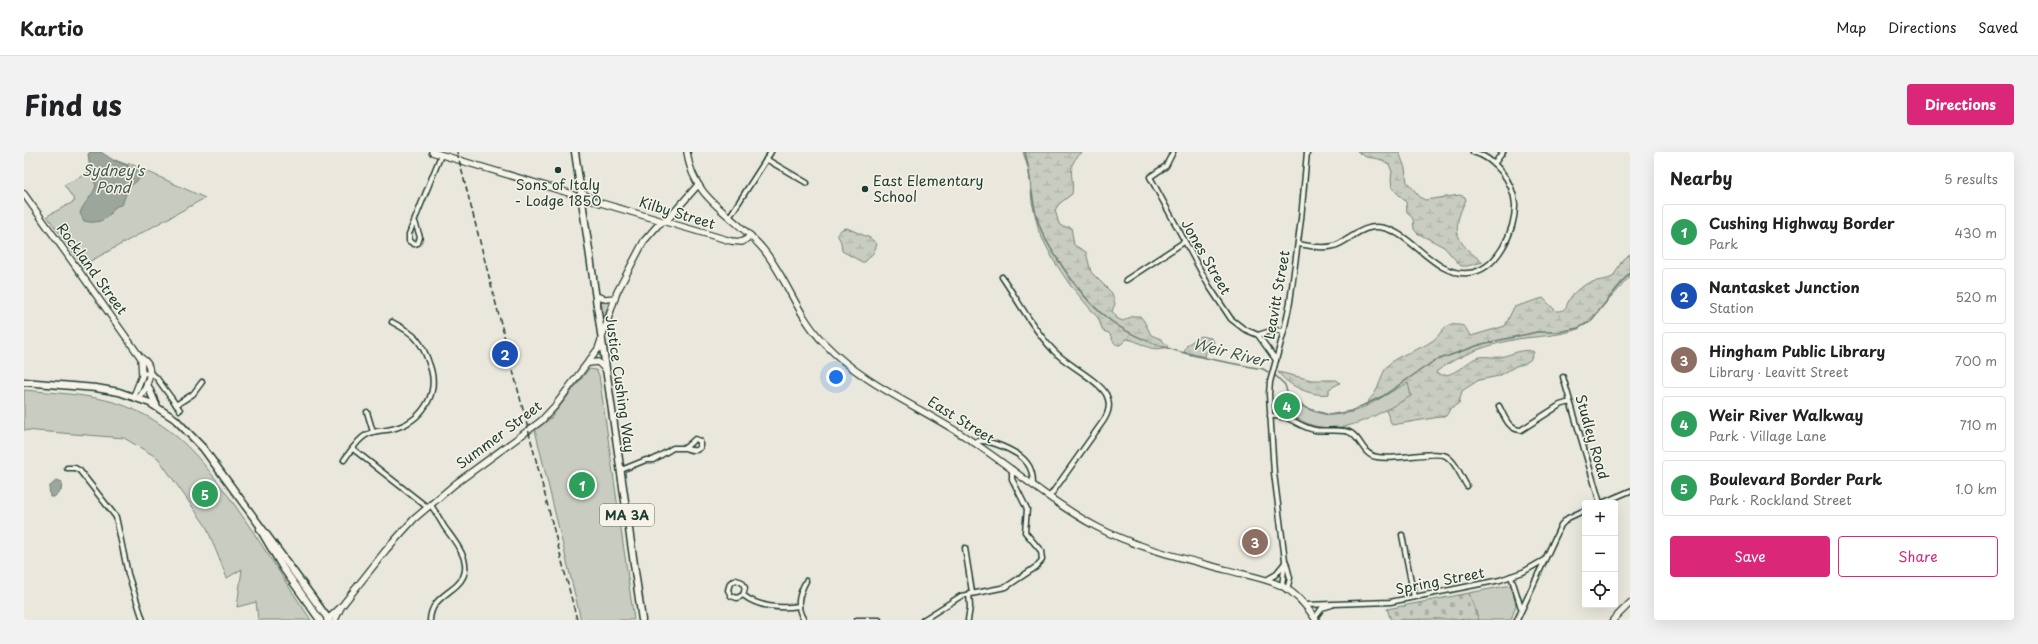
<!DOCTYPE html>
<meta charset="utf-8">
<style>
body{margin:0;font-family:"Playpen Sans",sans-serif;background:#f2f2f2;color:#202124}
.controls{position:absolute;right:12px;bottom:12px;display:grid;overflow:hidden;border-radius:4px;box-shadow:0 4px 16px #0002}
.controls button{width:36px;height:36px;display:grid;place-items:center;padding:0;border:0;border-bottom:1px solid #e0e0e0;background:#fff;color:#202124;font:20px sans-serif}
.you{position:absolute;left:812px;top:225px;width:14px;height:14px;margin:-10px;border:3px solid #fff;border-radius:50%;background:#1a73e8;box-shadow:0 0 0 6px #1a73e833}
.badge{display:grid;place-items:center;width:26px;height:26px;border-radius:50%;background:#db2777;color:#fff;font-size:13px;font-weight:700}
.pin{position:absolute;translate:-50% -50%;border:2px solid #fff;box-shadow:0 1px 4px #0006}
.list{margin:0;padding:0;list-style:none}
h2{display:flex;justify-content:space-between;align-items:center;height:52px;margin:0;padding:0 16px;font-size:17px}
h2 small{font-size:13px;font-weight:400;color:#757577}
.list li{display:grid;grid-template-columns:26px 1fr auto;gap:12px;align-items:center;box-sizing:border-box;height:56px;margin:0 8px 8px;padding:0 8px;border:1px solid #e0e0e0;border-radius:4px}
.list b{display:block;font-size:15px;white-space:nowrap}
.list p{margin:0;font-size:13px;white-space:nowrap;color:#757577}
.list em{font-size:13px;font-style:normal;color:#757577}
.actions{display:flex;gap:8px;padding:12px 16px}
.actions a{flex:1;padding:9px 0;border:1px solid #db2777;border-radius:4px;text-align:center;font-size:14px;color:#db2777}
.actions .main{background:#db2777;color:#fff}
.icon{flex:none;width:22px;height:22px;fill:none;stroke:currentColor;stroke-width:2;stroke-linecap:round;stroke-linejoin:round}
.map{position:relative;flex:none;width:1606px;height:468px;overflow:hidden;border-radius:4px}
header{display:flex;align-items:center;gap:24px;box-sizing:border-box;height:56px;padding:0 20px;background:#fff;border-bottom:1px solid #e0e0e0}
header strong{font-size:19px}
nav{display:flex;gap:22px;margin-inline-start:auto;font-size:14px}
.intro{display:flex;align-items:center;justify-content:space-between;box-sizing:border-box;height:96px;padding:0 24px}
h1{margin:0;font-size:28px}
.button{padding:10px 18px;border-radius:4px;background:#db2777;color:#fff;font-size:14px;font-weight:700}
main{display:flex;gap:24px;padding:0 24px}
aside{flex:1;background:#fff;border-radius:4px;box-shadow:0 4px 16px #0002}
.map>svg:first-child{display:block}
</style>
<header>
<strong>Kartio</strong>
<nav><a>Map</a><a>Directions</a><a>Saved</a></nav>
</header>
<div class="intro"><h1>Find us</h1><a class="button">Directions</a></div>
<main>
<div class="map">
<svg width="1606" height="468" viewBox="0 0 1606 468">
<defs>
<pattern id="grass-dots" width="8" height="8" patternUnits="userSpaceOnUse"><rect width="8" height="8" fill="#c8ccc1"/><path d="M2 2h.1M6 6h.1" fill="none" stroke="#abb0a6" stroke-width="1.8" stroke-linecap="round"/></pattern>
<pattern id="wetland-marsh" width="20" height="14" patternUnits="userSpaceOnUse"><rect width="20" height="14" fill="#c8ccc1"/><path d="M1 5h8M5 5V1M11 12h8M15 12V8" fill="none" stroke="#abb0a6"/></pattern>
<pattern id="cemetery-stones" width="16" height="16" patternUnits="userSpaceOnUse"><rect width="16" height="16" fill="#c8ccc1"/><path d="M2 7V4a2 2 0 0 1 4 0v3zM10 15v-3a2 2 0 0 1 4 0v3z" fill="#abb0a6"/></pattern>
</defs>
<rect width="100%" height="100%" fill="#eae8dd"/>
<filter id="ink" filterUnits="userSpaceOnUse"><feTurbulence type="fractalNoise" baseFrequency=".025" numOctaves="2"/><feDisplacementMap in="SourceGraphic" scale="8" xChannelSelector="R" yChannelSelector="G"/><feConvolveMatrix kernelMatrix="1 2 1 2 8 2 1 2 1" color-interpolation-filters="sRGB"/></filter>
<g filter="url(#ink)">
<path fill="url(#grass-dots)" stroke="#74847a" d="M577,150H585L580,167V166Z"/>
<g fill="url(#wetland-marsh)" stroke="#74847a">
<path d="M999,0H1059C1040,13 1051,26 1048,42L1035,52L1031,58L1035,72L1039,75H1047L1050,93L1062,100L1067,120L1088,141L1091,152L1088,159L1094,167L1099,169L1108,164H1116L1120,169L1127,183L1137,187L1144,195C1123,201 1120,190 1103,187L1096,193C1088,193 1089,186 1085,181L1079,179L1074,166L1046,133L1030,109L1015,80L1008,50L1005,19Z"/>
<path d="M1333,0H1375L1381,16L1383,30L1397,46L1401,48L1436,43L1441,45L1442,48C1426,79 1432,91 1459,110L1443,114H1437L1420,95L1393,81L1390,77L1389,67L1383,60L1382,50L1368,36L1367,27L1368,20L1365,12L1355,7L1342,5Z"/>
<path d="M823,76L846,86L853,92L850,100L841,110H838L818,99L817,90L813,82L818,77Z"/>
<path d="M1606,102C1606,108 1606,117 1606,123C1604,129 1560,175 1554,177C1535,184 1514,184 1494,187C1466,192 1436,202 1413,219L1412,221C1426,229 1441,211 1452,206C1460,203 1468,206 1476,205C1487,203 1500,195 1510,200L1506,208L1500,212L1492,214L1475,224L1455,228L1441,237L1438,239L1435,251L1426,257L1422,264L1368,273L1361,256L1342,254C1344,247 1349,245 1352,239C1357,230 1358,219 1365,212C1375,202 1396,198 1408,189C1419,182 1417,171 1434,173C1443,173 1442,179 1447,184L1481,174L1490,155L1519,146L1532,159C1544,160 1542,151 1547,145C1549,142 1553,138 1556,136C1568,127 1577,130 1589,125L1599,107Z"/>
<path d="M1176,184L1187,186L1190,189L1189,193L1182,200L1181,205L1160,200L1163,193Z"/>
<path d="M1254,220L1288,228H1313L1316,231L1305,237V242C1288,245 1264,234 1254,220Z"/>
</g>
<path fill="url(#cemetery-stones)" stroke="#74847a" d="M1445,441L1455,468L1413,467L1367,468L1363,457Z"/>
<g fill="#c8ccc1" stroke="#74847a">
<path d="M91,8L104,13L105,11L181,46L63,111L61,117L23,64L51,49L40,33Z"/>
<path d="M565,217L572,218L575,223L610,468H557L511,278L526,267Z"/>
<path d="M1384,231L1387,244C1345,267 1306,295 1261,258L1250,260L1249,250L1268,247C1274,253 1281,256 1289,259C1327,273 1353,245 1384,231Z"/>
<path d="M0,238C31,241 63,242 93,251C149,270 177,306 210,352C237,390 261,430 287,468H234L232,450L213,455L218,417L203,426L182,374L134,306L100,286L0,278Z"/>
<path d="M1487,433L1492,453L1487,468H1455L1445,441Z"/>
</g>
<g fill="#9ca69c" stroke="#6a7c72">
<path d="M66,0H77L89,8L115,18L119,24L104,36L98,53L92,54C84,66 76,73 60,69L56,61C60,50 68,45 72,34L66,18L64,2Z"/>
<path d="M33,328L38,330L37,339L30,345H26L25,335Z"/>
</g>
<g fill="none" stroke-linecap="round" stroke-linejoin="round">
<path stroke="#6a7c72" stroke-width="1.5" d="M1001,0C1008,26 1007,55 1018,80C1024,93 1032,105 1040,117C1052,134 1065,152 1082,165C1121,198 1190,208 1239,217L1253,225L1261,233L1264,243L1282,256L1305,263L1327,259L1359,244L1410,209L1427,203L1458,192L1513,180H1534L1554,176L1566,170L1606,120"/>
<defs>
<g id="street">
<path d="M1149,0L1142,14L1126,25L1185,134L1207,167L1220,177L1234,183L1250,178L1260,179"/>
<path d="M742,7L783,31"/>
<path d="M1470,12L1479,0"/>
<path d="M706,64L747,0"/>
<path d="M391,70L396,85L394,91L390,92L385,89V82L417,3"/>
<path d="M1274,92C1286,94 1298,97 1310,94C1328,88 1338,71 1360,76C1390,83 1410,124 1444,121C1473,119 1492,78 1491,52C1489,29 1471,6 1449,0"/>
<path d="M978,125C995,150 1009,177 1030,199C1043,213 1073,227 1082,242C1087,251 1085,260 1080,268L1026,344"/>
<path d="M1102,128L1160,90"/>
<path d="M1234,183L1252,208"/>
<path d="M118,221L128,222L132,225L156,258"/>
<path d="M1539,225L1576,351"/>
<path d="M152,253L169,242L178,230"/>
<path d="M1475,254C1480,263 1484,278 1497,278L1536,253L1546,250"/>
<path d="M343,260L349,280"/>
<path d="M1246,264C1268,263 1272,274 1291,278C1301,280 1320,276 1327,281C1338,288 1339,303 1353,305C1371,309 1410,298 1422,304C1432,310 1437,325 1443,334"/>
<path d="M950,290C963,285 995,300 1003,311C1008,317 1009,324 1009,332"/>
<path d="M329,297L403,355"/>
<path d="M320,308C326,300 333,288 342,283C350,278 360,279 368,277C397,270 416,243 406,214C398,189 391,182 368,170"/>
<path d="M43,316H51L56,319L92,365L104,422L119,468"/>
<path d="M597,318L622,308H629L649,296H661L671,287L676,289V296C671,300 667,298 661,296"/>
<path d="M1578,351L1606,339"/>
<path d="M1378,383L1390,445"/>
<path d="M941,396L948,440"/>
<path d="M1262,410L1266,426L1263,438"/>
<path d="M1487,424L1497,456"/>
<path d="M1242,428L1251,423L1260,412"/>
<path d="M1258,435L1261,408L1250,321L1245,242L1246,230L1260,179L1266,150L1277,67L1283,0"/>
<path d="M719,443L713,446L707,444L704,438L706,431L712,428L718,430L721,436L719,443C734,455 756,457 775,454"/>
<path d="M1281,453L1366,450L1476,428L1499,420L1520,408"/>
<path d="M1291,466L1298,456L1308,453"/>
<path d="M406,468C407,449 421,444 433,433C453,414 432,391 421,376C416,368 412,360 406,352"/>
<path d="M780,468C771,455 775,442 782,429"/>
<path d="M833,468H855"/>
<path d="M899,468L937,444L982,435L1012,415L1018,408L1017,399L1001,380L1003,357L988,327V317"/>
<path d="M944,468L946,455L945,441"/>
<path d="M1493,468L1537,373L1544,366L1561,358"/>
</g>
<g id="secondary">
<path d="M408,0L545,41L553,45L559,51"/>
<path d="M663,0C669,49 710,62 739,97C763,126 773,164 801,192C839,232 894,254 940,284C984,312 1025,349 1071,374C1112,396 1158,406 1203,418C1221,423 1241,426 1258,434C1273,442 1283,454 1292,468"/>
<path d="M557,40L570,49L707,89L718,90L727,84"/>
<path d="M0,42L117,206C133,214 123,236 115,246"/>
<path d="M572,144L581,147L591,146"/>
<path d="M565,211L574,210L582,218"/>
<path d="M110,244L118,224L117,206"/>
<path d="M303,468L317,455L362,398L390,367L431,332L517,269L531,254L574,197L593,140L620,89L634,73L645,66L673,34"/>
<path d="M311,468L317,455"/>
<path d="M1589,468L1606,451"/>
</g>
<g id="primary">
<path d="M551,0L618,468"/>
<path d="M0,230L72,236L95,240L126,251L151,267L179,296L305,468"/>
<path d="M123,232L133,255"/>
<path d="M236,377L259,416L296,468"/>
</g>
</defs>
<use href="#street" stroke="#1f3d34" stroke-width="7"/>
<use href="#secondary" stroke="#1f3d34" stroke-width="8"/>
<use href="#primary" stroke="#1f3d34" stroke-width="9"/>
<use href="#street" stroke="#f7f3e8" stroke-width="4"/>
<use href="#secondary" stroke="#f7f3e8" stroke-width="5.5"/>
<use href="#primary" stroke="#f7f3e8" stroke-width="6"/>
<path stroke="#1f3d34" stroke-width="1.5" stroke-dasharray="6 3" stroke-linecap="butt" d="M433,0L553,468"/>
</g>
</g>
<g fill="#1f3d34" stroke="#f7f3e8" stroke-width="1.5">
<circle cx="534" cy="18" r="4"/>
<circle cx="841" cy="37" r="4"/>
</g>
<g text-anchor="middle" stroke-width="3" stroke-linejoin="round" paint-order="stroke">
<rect fill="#f7f3e8" stroke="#60746a" stroke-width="1" x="576" y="352" width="54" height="22" rx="3"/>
<g font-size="13" font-weight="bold" fill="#1f3d34">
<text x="603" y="368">MA 3A</text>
</g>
<g font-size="14" fill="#1f3d34" stroke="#f7f3e8" text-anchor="start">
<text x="849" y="34">East Elementary<tspan x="849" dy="16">School</tspan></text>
<text x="534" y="38" text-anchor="middle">Sons of Italy<tspan x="534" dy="16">- Lodge 1850</tspan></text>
</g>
<g font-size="14" fill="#1f3d34" stroke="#f7f3e8">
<text transform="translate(653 61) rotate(17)" y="5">Kilby Street</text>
<text transform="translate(1182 105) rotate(60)" y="5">Jones Street</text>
<text transform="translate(68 117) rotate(54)" y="5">Rockland Street</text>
<text transform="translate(1253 143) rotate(-80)" y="5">Leavitt Street</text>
<text transform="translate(596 232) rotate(82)" y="5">Justice Cushing Way</text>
<text transform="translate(937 268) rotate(32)" y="5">East Street</text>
<text transform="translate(475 283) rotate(-37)" y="5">Summer Street</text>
<text transform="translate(1568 285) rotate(74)" y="5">Studley Road</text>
<text transform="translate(1416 429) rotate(-11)" y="5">Spring Street</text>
</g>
<g font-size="15" font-style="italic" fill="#445c53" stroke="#f7f3e8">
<text x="89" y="24">Sydney's<tspan x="89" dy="17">Pond</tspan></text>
<text transform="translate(1206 201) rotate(14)" y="5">Weir River</text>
</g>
</g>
</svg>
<div class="controls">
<button>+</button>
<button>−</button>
<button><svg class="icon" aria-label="locate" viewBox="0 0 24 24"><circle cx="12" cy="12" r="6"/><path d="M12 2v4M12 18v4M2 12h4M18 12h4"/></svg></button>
</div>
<div class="you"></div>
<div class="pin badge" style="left:558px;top:333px;background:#2e9e5b">1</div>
<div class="pin badge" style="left:481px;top:202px;background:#1a4fb4">2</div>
<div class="pin badge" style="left:1231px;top:390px;background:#8d6e63">3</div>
<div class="pin badge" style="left:1263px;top:254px;background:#2e9e5b">4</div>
<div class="pin badge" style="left:181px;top:342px;background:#2e9e5b">5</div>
</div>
<aside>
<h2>Nearby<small>5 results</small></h2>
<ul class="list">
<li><span class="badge" style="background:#2e9e5b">1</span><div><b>Cushing Highway Border</b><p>Park</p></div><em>430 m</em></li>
<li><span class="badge" style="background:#1a4fb4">2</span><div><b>Nantasket Junction</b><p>Station</p></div><em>520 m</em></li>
<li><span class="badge" style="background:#8d6e63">3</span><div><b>Hingham Public Library</b><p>Library · Leavitt Street</p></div><em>700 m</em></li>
<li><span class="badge" style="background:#2e9e5b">4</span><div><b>Weir River Walkway</b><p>Park · Village Lane</p></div><em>710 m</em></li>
<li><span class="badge" style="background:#2e9e5b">5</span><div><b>Boulevard Border Park</b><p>Park · Rockland Street</p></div><em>1.0 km</em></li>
</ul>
<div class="actions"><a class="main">Save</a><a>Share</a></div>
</aside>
</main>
